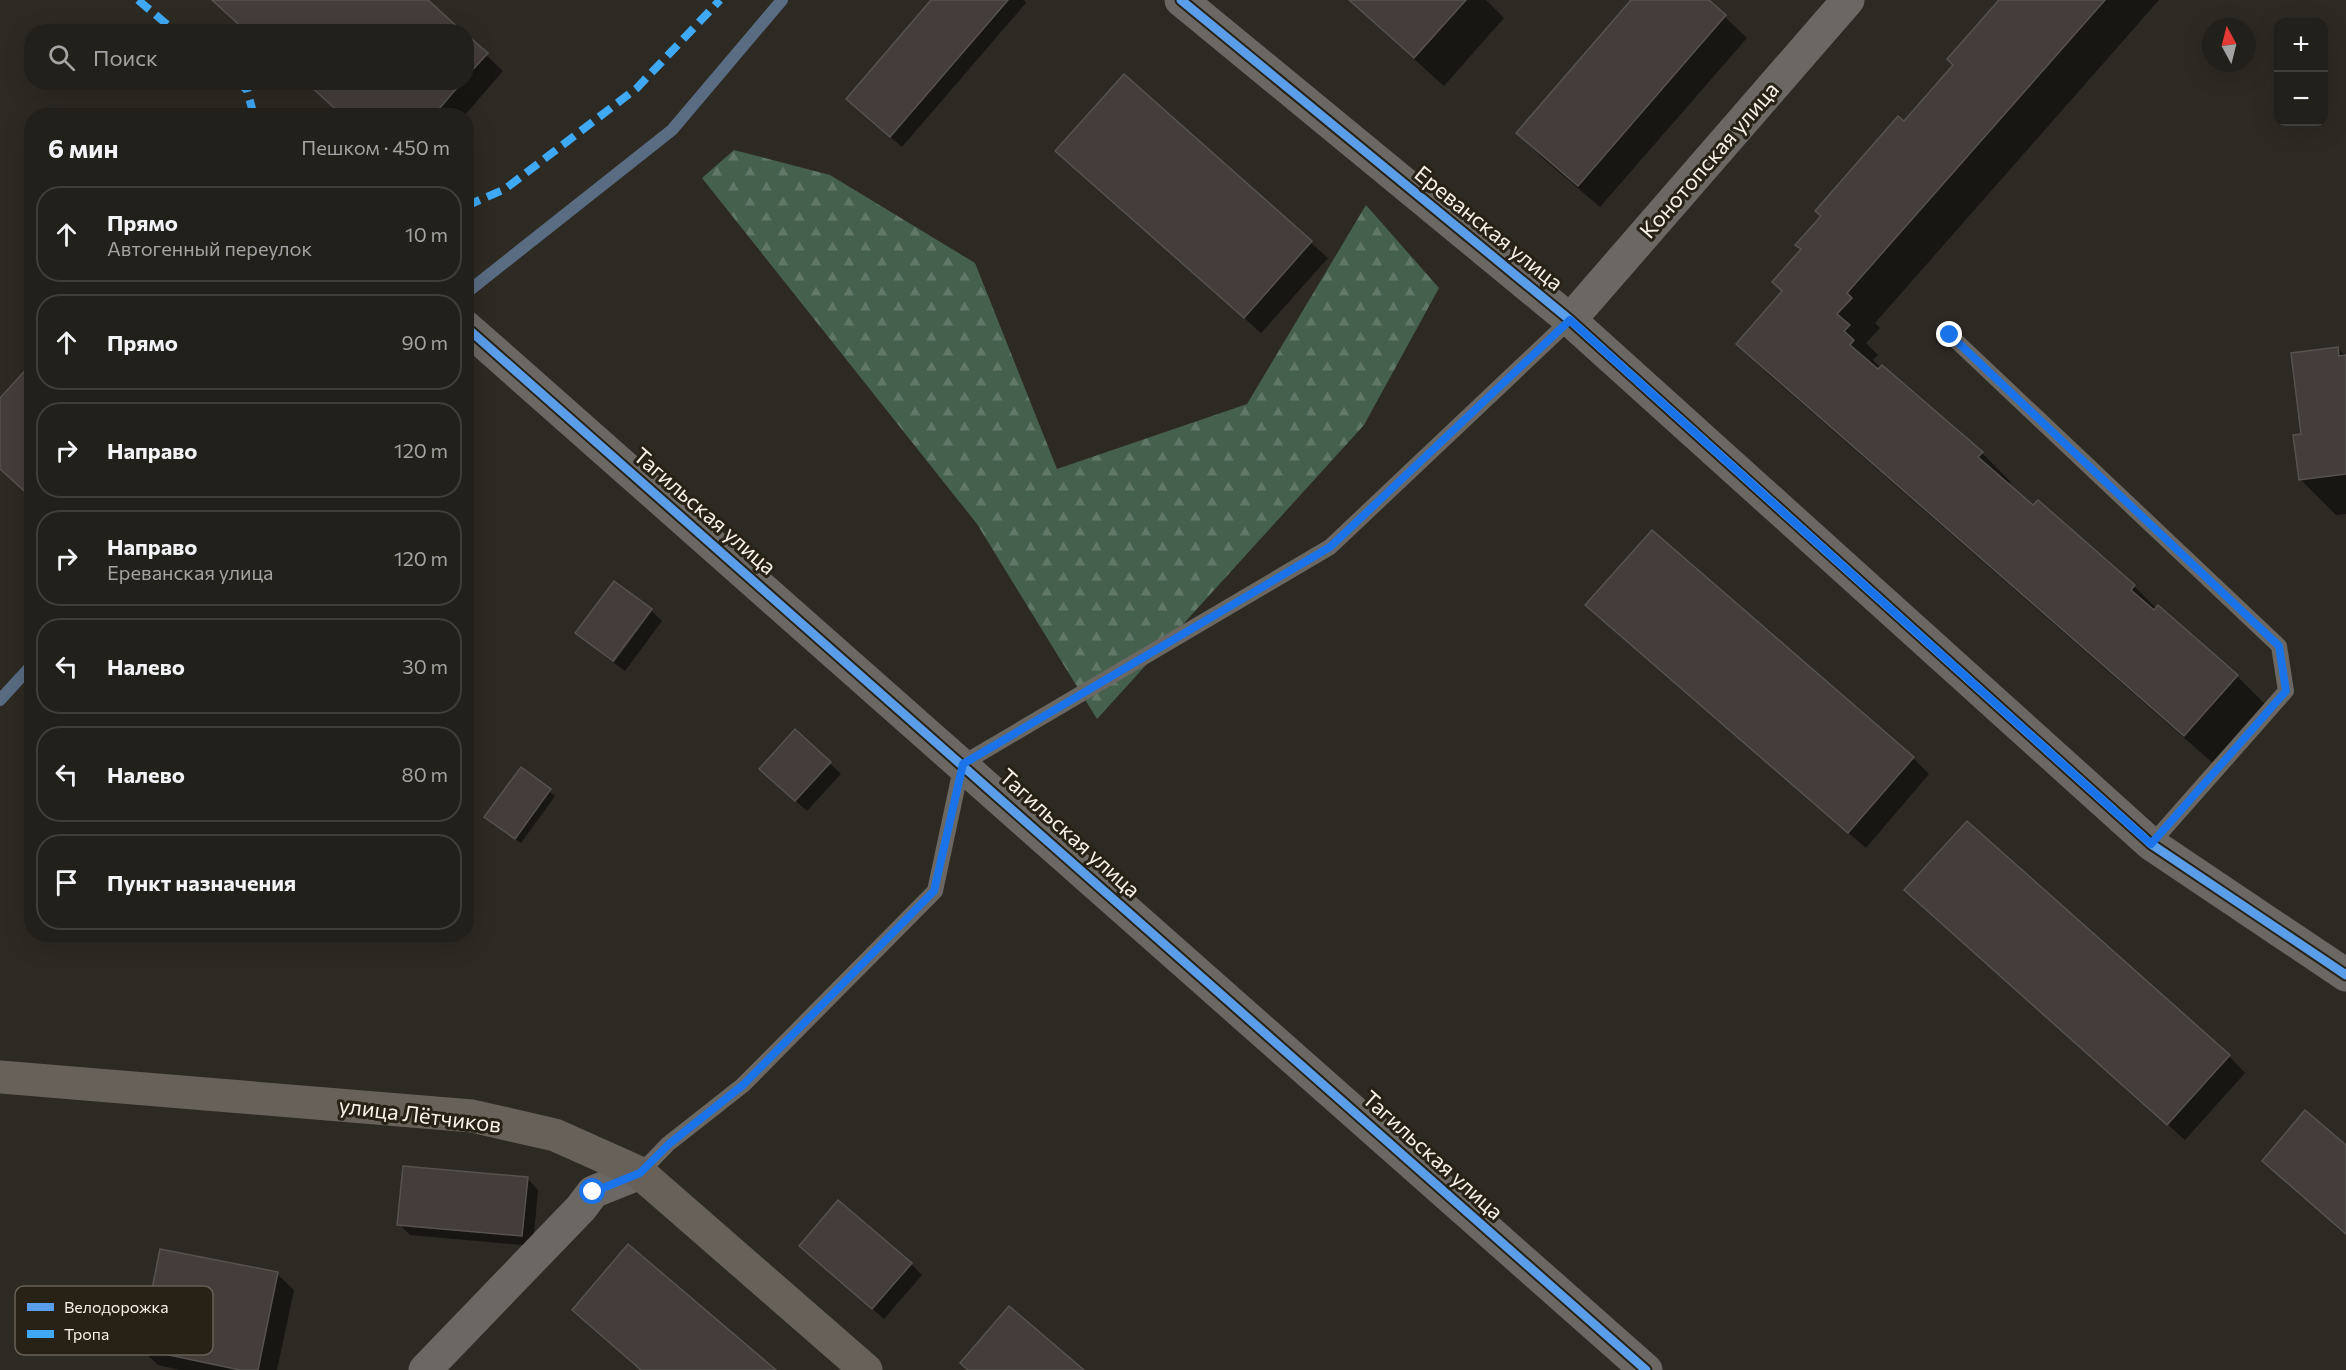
<!DOCTYPE html>
<html lang="ru">
<meta charset="utf-8">
<style>
body{margin:0;font-family:Commissioner,sans-serif;background:#2e2d27;color:#f1f3f6}
.controls{position:absolute;right:18px;top:18px;display:grid;overflow:hidden;border-radius:12px;box-shadow:0 6px 24px #0002}
.controls button{width:54px;height:54px;display:grid;place-items:center;padding:0;border:0;border-bottom:2px solid #3f3e39;background:#22201a;color:#f1f3f6;font:30px sans-serif}
.compass{position:absolute;left:2202px;top:18px;width:54px;height:54px;border-radius:50%;background:#22201a;box-shadow:0 6px 24px #0002;rotate:353deg}
.stop{position:absolute;width:18px;height:18px;margin:-14px;border:4px solid #1a73e8;border-radius:50%;background:#fff}
.stop.end{background:#1a73e8;border-color:#fff;box-shadow:0 2px 6px #0008}
.list{margin:0;padding:0;list-style:none}
h2{display:flex;justify-content:space-between;align-items:center;height:78px;margin:0;padding:0 24px;font-size:26px}
h2 small{font-size:20px;font-weight:400;color:#a2a3a2}
.list li{display:grid;grid-template-columns:39px 1fr auto;gap:18px;align-items:center;box-sizing:border-box;height:96px;margin:0 12px 12px;padding:0 12px;border:2px solid #3f3e39;border-radius:24px}
.list b{display:block;font-size:22px;white-space:nowrap}
.list p{margin:0;font-size:20px;white-space:nowrap;color:#a2a3a2}
.list em{font-size:20px;font-style:normal;color:#a2a3a2}
.icon{flex:none;width:33px;height:33px;fill:none;stroke:currentColor;stroke-width:2;stroke-linecap:round;stroke-linejoin:round}
.map{position:relative;flex:none;width:2346px;height:1370px;overflow:hidden}
.search{position:absolute;background:#22201a;box-shadow:0 6px 24px #0002;left:24px;top:24px;width:450px;height:66px;display:flex;align-items:center;gap:15px;box-sizing:border-box;padding:0 21px;border-radius:24px;color:#a2a3a2;font-size:22px}
.panel{position:absolute;background:#22201a;box-shadow:0 6px 24px #0002;left:24px;top:108px;width:450px;height:834px;border-radius:24px}
.map>svg:first-child{display:block}
</style>
<div class="map">
<svg width="2346" height="1370" viewBox="0 0 2346 1370">
<defs>
<pattern id="forest-firs" width="22" height="20" patternUnits="userSpaceOnUse" patternTransform="scale(1.5)"><rect width="22" height="20" fill="#46604e"/><path d="M5 1l3.5 6h-7zM16 11l3.5 6h-7z" fill="#617768"/></pattern>
</defs>
<rect width="100%" height="100%" fill="#2d2a23"/>
<path fill="url(#forest-firs)" d="M734,150L830,175L975,263L1057,469L1247,404L1366,205L1439,288L1364,425L1097,719L977,524L702,178Z"/>
<g fill="#0007">
<path d="M933,0H1024L1026,3L902,147L859,110Z"/>
<path d="M1348,0H1486L1504,18L1444,86Z"/>
<path d="M1633,0H1707L1747,38L1600,207L1539,155L1518,133Z"/>
<path d="M2001,0H2159L1875,323L1880,328L1866,343L1878,355L1873,360L1881,368L1883,367L1982,453L2011,482L2008,485L2134,586L2157,609L2237,676L2266,705L2214,764L1767,373L1738,344L1784,292L1904,123L1955,65Z"/>
<path d="M466,36L503,71L464,116H343L305,82H466Z"/>
<path d="M1124,76L1328,258L1261,333L1057,151Z"/>
<path d="M2338,349L2346,356V514L2336,515L2300,479L2303,436Z"/>
<path d="M1587,605L1913,758L1929,774L1866,848Z"/>
<path d="M649,609L611,661L577,633Z"/>
<path d="M652,611L662,621L625,671L614,663Z"/>
<path d="M795,731L841,774L807,811L772,780Z"/>
<path d="M521,769L555,796L521,843L491,822Z"/>
<path d="M1923,906L2229,1056L2245,1073L2185,1140Z"/>
<path d="M527,1178L538,1190L533,1246L410,1235L399,1224Z"/>
<path d="M812,1257L911,1264L922,1275L884,1319Z"/>
<path d="M277,1274L294,1290L277,1370H180L158,1365L141,1349Z"/>
</g>
<g fill="none" stroke-linecap="round" stroke-linejoin="round">
<g stroke="#596c82" stroke-width="12">
<path d="M466,293L672,130L782,0"/>
<path d="M0,700L32,665"/>
</g>
</g>
<g fill="#453d3a" stroke="#57524f" stroke-width="1.5">
<path d="M212,0H428L463,32H247Z"/>
<path d="M931,0H1008L890,137L846,99Z"/>
<path d="M1349,0H1466L1414,58Z"/>
<path d="M1631,0H1709L1726,15L1578,186L1516,133Z"/>
<path d="M1999,0H2105L1847,293L1852,298L1837,314L1850,325L1844,331L1854,340L1850,345L1878,369L1882,365L1983,452L1978,457L2033,505L2038,500L2135,585L2131,590L2154,610L2158,605L2238,675L2184,736L1736,344L1782,291L1772,282L1801,249L1795,245L1821,216L1815,211L1898,116L1904,121L1953,65L1947,59Z"/>
<path d="M466,34L488,53L466,77Z"/>
<path d="M1124,74L1312,241L1244,318L1055,151Z"/>
<path d="M306,82H462L433,116H343Z"/>
<path d="M2338,347L2339,356L2346,355V474L2299,480L2293,435L2301,434L2291,353Z"/>
<path d="M32,363V498L0,469V398Z"/>
<path d="M1652,530L1914,757L1848,833L1585,605Z"/>
<path d="M614,581L652,609L613,661L575,633Z"/>
<path d="M795,729L831,762L795,801L759,769Z"/>
<path d="M521,767L551,789L515,839L484,817Z"/>
<path d="M1967,821L2230,1055L2167,1125L1904,890Z"/>
<path d="M2305,1110L2346,1145V1234L2262,1161Z"/>
<path d="M403,1166L528,1177L522,1236L397,1225Z"/>
<path d="M838,1200L912,1263L872,1309L799,1246Z"/>
<path d="M628,1244L776,1370H641L572,1310Z"/>
<path d="M160,1249L278,1272L258,1370H240L140,1349Z"/>
<path d="M1009,1306L1084,1370H968L960,1363Z"/>
</g>
<g fill="none" stroke-linecap="round" stroke-linejoin="round">
<g stroke="#6b6863" stroke-width="16">
<path d="M1950,335L2279,646L2286,691L2151,844"/>
<path d="M640,1173L668,1144L743,1085L935,891L962,764L1330,547L1570,320"/>
</g>
<g stroke="#6b6863" stroke-width="33">
<path d="M1181,0L1570,320L2151,844L2346,975"/>
<path d="M1570,320L1848,0"/>
<path d="M466,327L1646,1370"/>
<path d="M425,1370L581,1208L593,1192L640,1173"/>
</g>
<path stroke="#67615a" stroke-width="33" d="M0,1077L472,1116L555,1135L640,1173L866,1370"/>
<g stroke="#3fa9f5" stroke-width="8" stroke-dasharray="15 8" stroke-linecap="butt">
<path d="M138,0L176,32"/>
<path d="M237,82L247,90L254,116"/>
<path d="M466,206L505,189L637,88L720,0"/>
</g>
<defs>
<g id="cycleway">
<path d="M1181,0L1570,320L2151,844L2346,975"/>
<path d="M466,327L1646,1370"/>
</g>
</defs>
<use href="#cycleway" stroke="#282115" stroke-width="13"/>
<use href="#cycleway" stroke="#5a9eea" stroke-width="9"/>
</g>
<g fill="none" stroke-linecap="round" stroke-linejoin="round">
<path stroke="#1a73e8" stroke-width="8" d="M593,1192L640,1173L669,1144L743,1085L934,891L963,764L1330,547L1570,320L2151,844L2286,691L2279,646L1950,335"/>
</g>
<g text-anchor="middle" stroke-width="6" stroke-linejoin="round" paint-order="stroke">
<g font-size="22" fill="#f6f1e9" stroke="#282115">
<text transform="translate(1709 160) rotate(-49)" y="8">Конотопская улица</text>
<text transform="translate(1489 228) rotate(39)" y="8">Ереванская улица</text>
<text transform="translate(705 511) rotate(41)" y="8">Тагильская улица</text>
<text transform="translate(1070 833) rotate(42)" y="8">Тагильская улица</text>
<text transform="translate(420 1115) rotate(7)" y="8">улица Лётчиков</text>
<text transform="translate(1433 1155) rotate(42)" y="8">Тагильская улица</text>
</g>
</g>
<rect x="15" y="1286" width="198" height="69" rx="9" fill="#282115" stroke="#665f55" stroke-width="1.5"/>
<rect x="27" y="1303" width="27" height="8" fill="#5a9eea"/>
<rect x="27" y="1330" width="27" height="8" fill="#3fa9f5"/>
<g font-size="16" fill="#f6f1e9">
<text x="64" y="1313">Велодорожка</text>
<text x="64" y="1340">Тропа</text>
</g>
</svg>
<div class="controls">
<button>+</button>
<button>−</button>
</div>
<svg class="compass" viewBox="-18 -18 36 36"><path d="M0-13l5 13h-10z" fill="#e53935"/><path d="M0 13l5-13h-10z" fill="#a2a3a2"/></svg>
<div class="stop" style="left:593px;top:1192px"></div>
<div class="stop end" style="left:1950px;top:335px"></div>
<div class="search"><svg class="icon" aria-label="search" viewBox="0 0 24 24"><circle cx="10" cy="10" r="6"/><path d="M15 15l6 6"/></svg>Поиск</div>
<section class="panel">
<h2>6 мин<small>Пешком · 450 m</small></h2>
<ul class="list">
<li><svg class="icon" aria-label="ahead" viewBox="0 0 24 24"><path d="M12 20V5M6 11l6-6 6 6"/></svg><div><b>Прямо</b><p>Автогенный переулок</p></div><em>10 m</em></li>
<li><svg class="icon" aria-label="ahead" viewBox="0 0 24 24"><path d="M12 20V5M6 11l6-6 6 6"/></svg><div><b>Прямо</b></div><em>90 m</em></li>
<li><svg class="icon" aria-label="right" viewBox="0 0 24 24"><path d="M7 20v-9h11M14 6l5 5-5 5"/></svg><div><b>Направо</b></div><em>120 m</em></li>
<li><svg class="icon" aria-label="right" viewBox="0 0 24 24"><path d="M7 20v-9h11M14 6l5 5-5 5"/></svg><div><b>Направо</b><p>Ереванская улица</p></div><em>120 m</em></li>
<li><svg class="icon" aria-label="left" viewBox="0 0 24 24"><path d="M17 20v-9H6M10 6l-5 5 5 5"/></svg><div><b>Налево</b></div><em>30 m</em></li>
<li><svg class="icon" aria-label="left" viewBox="0 0 24 24"><path d="M17 20v-9H6M10 6l-5 5 5 5"/></svg><div><b>Налево</b></div><em>80 m</em></li>
<li><svg class="icon" aria-label="arrive" viewBox="0 0 24 24"><path d="M6 21V4h12l-3 4 3 4H6"/></svg><div><b>Пункт назначения</b></div></li>
</ul>
</section>
</div>
